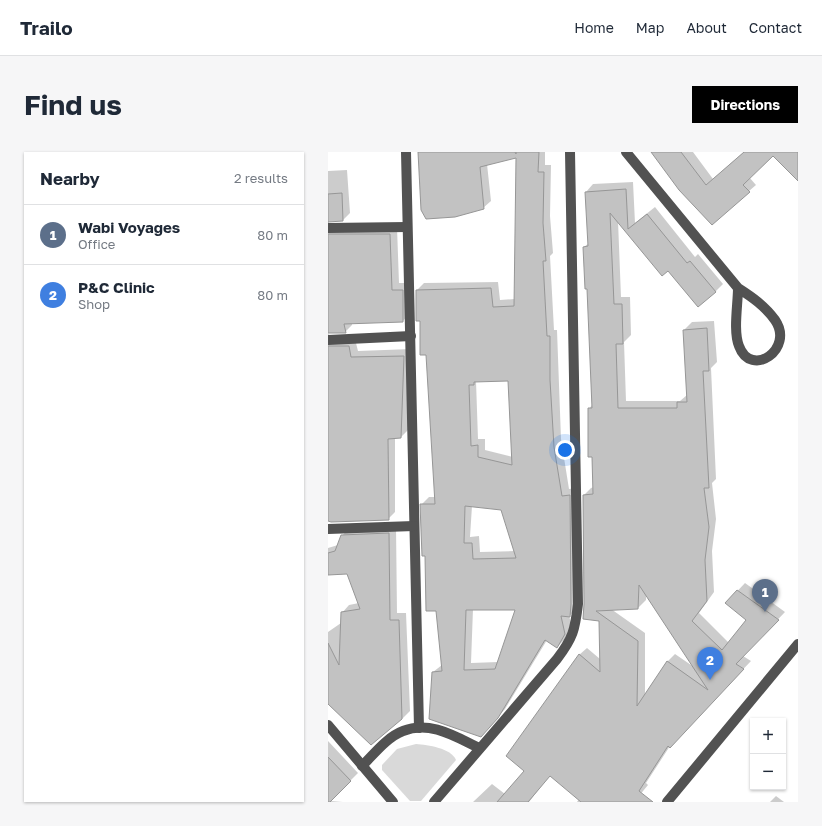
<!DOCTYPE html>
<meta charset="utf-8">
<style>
body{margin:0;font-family:"Golos Text",sans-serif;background:#f6f6f7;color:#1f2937}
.controls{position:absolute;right:12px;bottom:12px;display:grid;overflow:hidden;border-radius:0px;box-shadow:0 1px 3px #0004}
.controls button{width:36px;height:36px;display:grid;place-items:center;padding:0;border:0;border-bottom:1px solid #e0e1e3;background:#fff;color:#1f2937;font:20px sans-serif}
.you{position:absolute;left:237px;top:298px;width:14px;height:14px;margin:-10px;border:3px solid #fff;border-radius:50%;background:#1a73e8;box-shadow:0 0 0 6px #1a73e833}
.badge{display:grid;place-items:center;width:26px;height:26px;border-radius:50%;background:#000;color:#fff;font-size:13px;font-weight:700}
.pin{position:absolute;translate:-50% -33px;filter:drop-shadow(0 1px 2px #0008)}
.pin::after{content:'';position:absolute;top:21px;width:14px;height:12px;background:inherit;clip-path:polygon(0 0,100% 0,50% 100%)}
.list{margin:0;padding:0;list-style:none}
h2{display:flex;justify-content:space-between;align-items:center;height:52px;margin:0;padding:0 16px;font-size:17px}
h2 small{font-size:13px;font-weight:400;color:#747a83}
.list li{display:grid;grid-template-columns:26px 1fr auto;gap:12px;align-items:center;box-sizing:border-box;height:60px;padding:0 16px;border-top:1px solid #e0e1e3}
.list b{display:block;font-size:15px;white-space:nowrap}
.list p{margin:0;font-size:13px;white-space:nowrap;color:#747a83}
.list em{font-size:13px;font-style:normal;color:#747a83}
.map{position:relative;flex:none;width:470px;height:650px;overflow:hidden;border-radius:0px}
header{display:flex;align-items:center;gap:24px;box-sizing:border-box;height:56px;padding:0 20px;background:#fff;border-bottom:1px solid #e0e1e3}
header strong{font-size:19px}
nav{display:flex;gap:22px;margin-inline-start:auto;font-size:14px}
.intro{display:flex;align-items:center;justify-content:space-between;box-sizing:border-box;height:96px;padding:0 24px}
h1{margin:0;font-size:28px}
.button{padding:10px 18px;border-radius:0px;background:#000;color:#fff;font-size:14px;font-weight:700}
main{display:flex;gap:24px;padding:0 24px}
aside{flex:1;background:#fff;border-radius:0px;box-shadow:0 1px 3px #0004}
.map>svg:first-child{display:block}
</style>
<header>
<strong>Trailo</strong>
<nav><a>Home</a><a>Map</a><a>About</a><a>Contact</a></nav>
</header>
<div class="intro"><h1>Find us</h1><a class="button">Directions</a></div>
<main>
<aside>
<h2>Nearby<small>2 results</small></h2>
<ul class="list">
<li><span class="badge" style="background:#5c6f8a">1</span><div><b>Wabi Voyages</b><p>Office</p></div><em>80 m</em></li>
<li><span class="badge" style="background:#3f7fe0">2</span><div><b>P&amp;C Clinic</b><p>Shop</p></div><em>80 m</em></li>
</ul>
</aside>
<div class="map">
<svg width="470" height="650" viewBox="0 0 470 650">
<rect width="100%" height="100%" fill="#fff"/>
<path fill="#d9d9d9" d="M88,592C100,593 123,596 128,608L93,649H82L54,618V613L69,597Z"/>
<g fill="#0003" fill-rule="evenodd">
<path d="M91,0H217V13H223L222,64L225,101L222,104L226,178H229L233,287L241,337L248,336L249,457L241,464L244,474L236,488L229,495L219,488L177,557L160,576L105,520L114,513L109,458L98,403L93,353L101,345H108L99,202L89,138L96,131L170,130L172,148L187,147L189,5L159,12L163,49L155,56ZM181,228L185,305L157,298V287H150L148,229ZM144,354L174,357L187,399L152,400L151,384L142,385ZM145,457H188L170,510L143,511Z"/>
<path d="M334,0H365L385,27L416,0H470V28L445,2L421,25L428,33L384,71Z"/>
<path d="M19,18L22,61L15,68L1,69V72L69,75L71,131H81L82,161L75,169L24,170V173L17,180L0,181L2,185L27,187L30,199L83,197L80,278L73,285L67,286V360L60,367L0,368V19Z"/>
<path d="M305,30L307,71L327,55L367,105L370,102L395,132L387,140L341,118L290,69L293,145H302L303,183L296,190L298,249H352L359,243L356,178L364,170L386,169L389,210L383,216L388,327L384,331L388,367L384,399L386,440L371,461L401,491L420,468L398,451L417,431L457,460L415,504L423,509L342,594L318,631L320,633L306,650H249L251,647L222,623L201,650H145L164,632L177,642L197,619L251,503L259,496L272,507V468L258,452L256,343L263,336L266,335L261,257L264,253L260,136L256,95L261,91L258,40L265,32ZM318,442L366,515L347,502L339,510L317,545V481L283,457L310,456L318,448Z"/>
<path d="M68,374L69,461H78L82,559L74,567L0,551V480L13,471L14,461L21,453L31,451L20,420L0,422V396L10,393L14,384L21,376Z"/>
<path d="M0,589L30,621L2,649L15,650H0Z"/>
<path d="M448,644L456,650H442Z"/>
</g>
<g fill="#c2c2c2" stroke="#969696" fill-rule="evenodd">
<path d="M90,0H187L188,2V0H211L210,20H216L215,71L218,109H215L219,184H222V228L226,295L234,344L242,343L243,452L242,465L233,464L237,482L229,496L217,488L170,566L153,585L101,567L104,520L114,519L108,459H98L97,404H94L92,352H107L98,203H92V169H88V138L163,136L165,155L186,154L188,6L152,15L156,57L127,65L98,67L93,58ZM180,229L184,313L150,305V293L143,294L141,233H146V230ZM137,354L173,358L188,406L145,407L144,391H136ZM138,458H187L167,517L136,518Z"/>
<path d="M323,0H353L378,33L416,0H470V29L445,4L415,33L422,40L384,73L351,38Z"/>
<path d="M298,37L300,77L319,62L359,111L362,109L388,140L370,155L340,119L334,124L282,61L286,152H294L295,192H288L290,256H349V250H359L355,178L379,176L381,219H375L381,336H376L381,375L377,408L379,449L364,469L394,498L418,468L397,451L409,438L451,468L408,512L416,517L342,596L340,594L311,639L325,650H253L222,624L200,650H169L196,619L178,604L251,502L272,520L271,469L255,467L256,452L255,343L265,342L264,305H260V256H264L259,137H257L255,95L260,94L257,40ZM311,433L353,497L380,538L339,509L309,554L310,489L268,459L310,457Z"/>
<path d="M14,41L15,69L0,70V42Z"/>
<path d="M0,82H62L64,138H75V170L16,172L18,181H0Z"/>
<path d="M0,194H21L23,205L76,204L73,286L60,287L61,368L3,370L0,369Z"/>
<path d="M61,381L62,468H71L74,567L43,593L0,552V491L11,513L13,460L32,457L19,422L0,423V401L7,399L13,383Z"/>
<path d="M0,605L23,629L2,650H0Z"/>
</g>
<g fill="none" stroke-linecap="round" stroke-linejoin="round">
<g stroke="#525252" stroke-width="10">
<path d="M78,0L91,576"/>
<path d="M298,0L410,136C424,145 437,154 447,168C467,197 423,227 411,194C405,179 410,152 410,136"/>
<path d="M0,76L79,75"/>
<path d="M0,188L83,184"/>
<path d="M0,377L86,374"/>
<path d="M0,573L65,650"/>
<path d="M34,614C46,602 59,585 75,579C102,568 128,585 151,596"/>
<path d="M106,650L229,507C245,486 247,478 250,452L242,0"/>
<path d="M339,650L470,492"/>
</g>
</g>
</svg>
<div class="controls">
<button>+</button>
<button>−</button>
</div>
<div class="you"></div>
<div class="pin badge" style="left:437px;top:460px;background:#5c6f8a">1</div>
<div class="pin badge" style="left:382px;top:528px;background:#3f7fe0">2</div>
</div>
</main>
